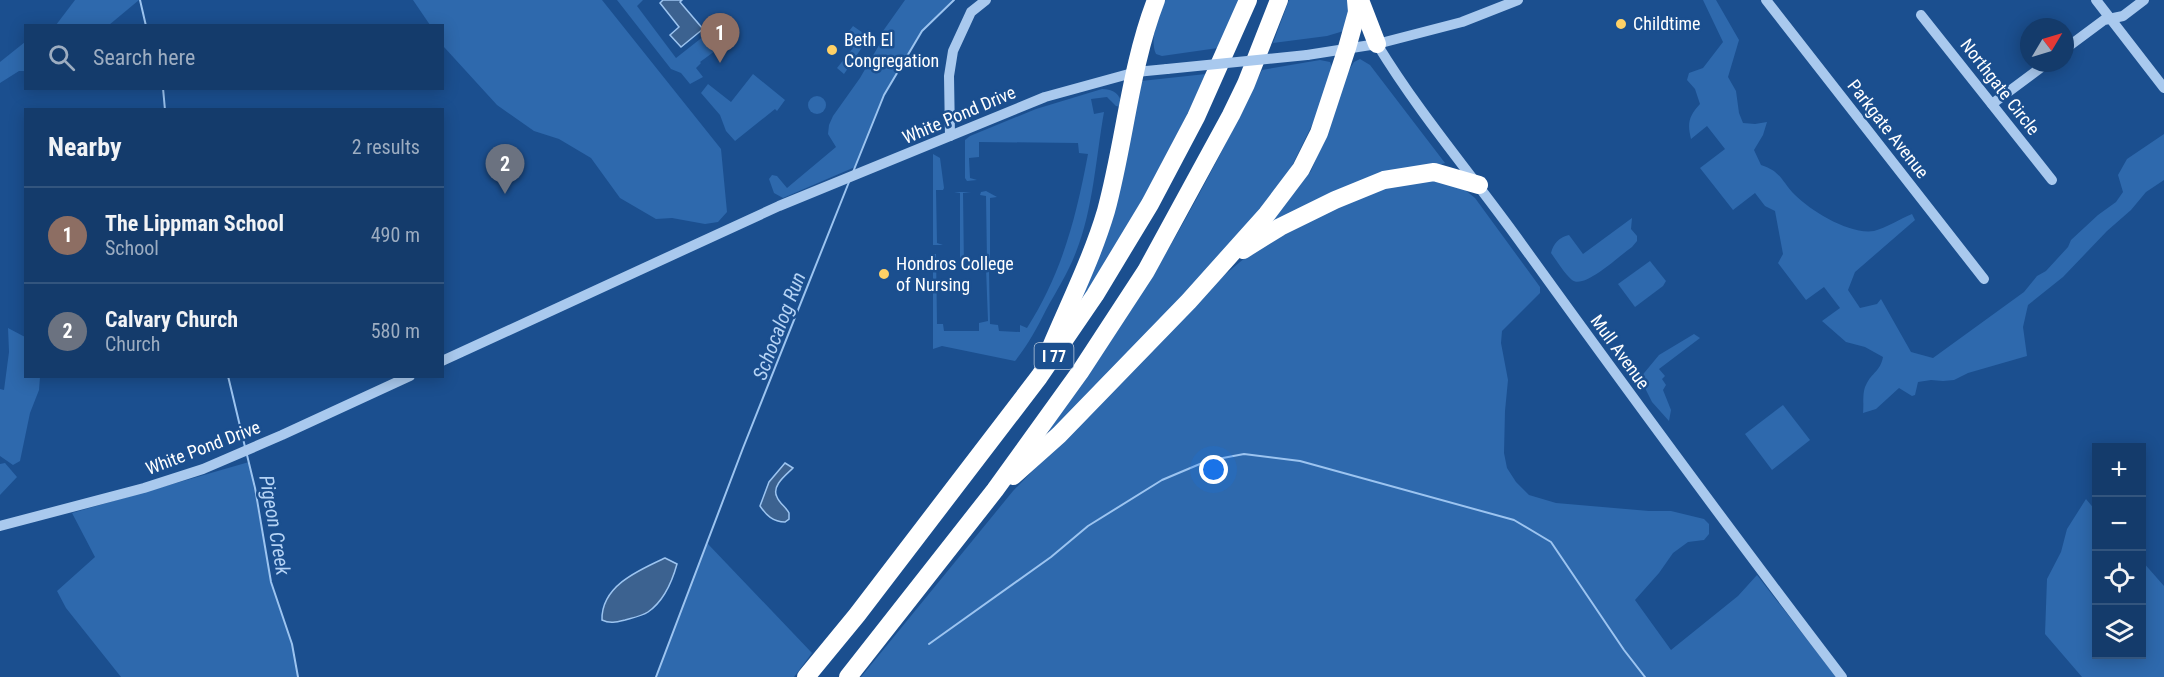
<!DOCTYPE html>
<meta charset="utf-8">
<style>
body{margin:0;font-family:"Roboto Condensed",sans-serif;background:#214673;color:#f1f3f6}
.controls{position:absolute;right:18px;bottom:18px;display:grid;overflow:hidden;border-radius:0px;box-shadow:0 3px 15px #0003}
.controls button{width:54px;height:54px;display:grid;place-items:center;padding:0;border:0;border-bottom:2px solid #33557e;background:#143b6b;color:#f1f3f6;font:30px sans-serif}
.compass{position:absolute;left:2020px;top:18px;width:54px;height:54px;border-radius:50%;background:#143b6b;box-shadow:0 3px 15px #0003;rotate:52deg}
.you{position:absolute;left:1214px;top:470px;width:21px;height:21px;margin:-15px;border:4px solid #fff;border-radius:50%;background:#1a73e8;box-shadow:0 0 0 9px #1a73e833}
.badge{display:grid;place-items:center;width:39px;height:39px;border-radius:50%;background:#e797bd;color:#fff;font-size:20px;font-weight:700}
.pin{position:absolute;translate:-50% -50px;filter:drop-shadow(0 2px 3px #0008)}
.pin::after{content:'';position:absolute;top:32px;width:21px;height:18px;background:inherit;clip-path:polygon(0 0,100% 0,50% 100%)}
.list{margin:0;padding:0;list-style:none}
h2{display:flex;justify-content:space-between;align-items:center;height:78px;margin:0;padding:0 24px;font-size:26px}
h2 small{font-size:20px;font-weight:400;color:#9dadc1}
.list li{display:grid;grid-template-columns:39px 1fr auto;gap:18px;align-items:center;box-sizing:border-box;height:96px;padding:0 24px;border-top:2px solid #33557e}
.list b{display:block;font-size:22px;white-space:nowrap}
.list p{margin:0;font-size:20px;white-space:nowrap;color:#9dadc1}
.list em{font-size:20px;font-style:normal;color:#9dadc1}
.icon{flex:none;width:33px;height:33px;fill:none;stroke:currentColor;stroke-width:2;stroke-linecap:round;stroke-linejoin:round}
.map{position:relative;flex:none;width:2164px;height:677px;overflow:hidden}
.search{position:absolute;background:#143b6b;box-shadow:0 3px 15px #0003;left:24px;top:24px;width:420px;height:66px;display:flex;align-items:center;gap:15px;box-sizing:border-box;padding:0 21px;border-radius:0px;color:#9dadc1;font-size:22px}
.panel{position:absolute;background:#143b6b;box-shadow:0 3px 15px #0003;left:24px;top:108px;width:420px;height:270px;border-radius:0px}
.map>svg:first-child{display:block}
</style>
<div class="map">
<svg width="2164" height="677" viewBox="0 0 2164 677">
<rect width="100%" height="100%" fill="#1b4f8f"/>
<g fill="#2e69ad">
<path d="M75,0H139L109,25H56Z"/>
<path d="M413,0H602L721,149L727,212L718,222L705,224L672,218L656,219L620,198L591,158L559,139L534,131L497,105L444,47L442,26L430,25Z"/>
<path d="M617,0H643L637,6L676,58L718,25L721,29L723,27L734,37L700,62L701,63L696,68L703,77L690,84L681,73L671,69Z"/>
<path d="M905,0H954L922,31L884,95L855,167L783,198L774,193L769,179L772,175L777,176L787,188L836,147L828,134L829,125L833,116L860,78L882,40L883,31Z"/>
<path d="M1165,0H1239L1218,48L1162,56L1156,54C1149,38 1159,15 1165,0Z"/>
<path d="M1289,0H1353L1347,30L1327,36L1273,43Z"/>
<path d="M1703,0H1716L1739,40L1728,77L1736,91L1739,113L1743,123L1755,124L1767,122L1763,135L1754,150L1761,165C1782,172 1781,181 1795,195C1811,211 1850,235 1874,231C1886,228 1900,219 1912,214L1915,220L1855,272L1848,290L1860,308L1877,304L1881,299L1911,352L1933,358L2024,292L2037,276L2046,271L2068,247L2071,240L2098,215L2116,202L2123,192L2118,175L2127,159L2164,134V180L2146,192L2131,210L2107,231L2063,277L2028,305L2023,327L2027,356L1968,373L1954,380L1943,381L1931,380L1918,382L1915,395L1912,396L1899,388L1876,409L1863,413C1864,405 1862,392 1866,385C1872,372 1880,372 1883,357L1865,347L1846,342L1822,321L1840,308L1824,287L1806,300L1778,263L1783,254L1775,211L1765,206L1755,193L1733,210L1700,168L1725,149L1707,126L1691,139C1687,123 1689,116 1700,104L1695,89L1687,80L1689,73L1703,68L1723,42Z"/>
<path d="M853,26L869,37L844,74L837,68L853,48L843,39Z"/>
<path d="M25,42V71H19L0,83V62Z"/>
<path d="M1360,59L1370,65L1445,163L1272,225L1271,221L1311,171L1333,118L1346,75L1354,62Z"/>
<path d="M1320,60L1330,62L1333,69L1314,121L1291,168L1254,220L1056,429L1048,431C1098,362 1146,291 1187,216C1214,168 1238,119 1262,70Z"/>
<path d="M753,74L785,100L777,111L775,109L735,141L726,131L720,115L701,93L708,84L731,102Z"/>
<path d="M1206,74L1186,117L1133,218L1070,318L1141,81Z"/>
<path d="M1102,89C1114,89 1122,95 1121,107L1116,106L1107,97L1091,99L1094,114L1104,112C1096,157 1093,210 1076,252C1068,273 1057,290 1046,310C1037,328 1028,345 1015,361L942,346L933,349V254H936L937,324H943L944,331H979V323L988,321L986,268H960V193L954,192H971L963,193L964,267L997,269L989,271L990,324L998,325L999,331L1020,332V325L1027,328C1062,273 1076,218 1088,154L1079,153L1078,143L979,142V157L969,158L970,178L977,180L967,181L965,178V140L970,136L1036,109Z"/>
<circle cx="817" cy="105" r="9"/>
<path d="M933,154L940,158L944,188L943,190H936L937,243L943,245H933Z"/>
<path d="M1437,175L1454,181L1475,198L1540,287V293L1502,331L1501,343L1508,380L1505,411L1504,453L1507,468L1516,482L1529,495L1556,503L1649,511H1671L1704,519L1709,524V534L1704,540L1688,542L1673,553L1659,573L1635,600L1671,650L1738,596L1757,575L1836,677H861L1013,491L1216,282L1252,252L1363,194Z"/>
<path d="M986,191L997,197L990,198V259H997L996,261H987L986,196L980,195L981,192Z"/>
<path d="M1632,218L1631,229L1637,236V241L1632,247C1620,255 1584,290 1572,280C1564,273 1557,261 1551,253C1553,244 1559,237 1569,235L1583,254Z"/>
<path d="M1650,261L1666,281L1663,286L1635,307L1618,284Z"/>
<path d="M8,328L25,337L26,376L40,377L39,390L30,413L20,461L13,465L0,456V389L4,390L9,352Z"/>
<path d="M1694,334L1700,338L1659,369L1665,376L1662,379L1666,385L1663,390L1671,410L1669,421L1652,402L1640,378L1659,355Z"/>
<path d="M1783,405L1810,440L1772,470L1745,434Z"/>
<path d="M249,462L271,582L292,644L298,677H121L66,608L57,591L95,557L72,513Z"/>
<path d="M5,463L17,477L0,495V464Z"/>
<path d="M2086,499L2096,511V654H2142V561L2164,586V677H2082L2045,634L2047,579L2061,552L2067,529Z"/>
<path d="M707,543L812,653L794,677H656Z"/>
</g>
<g fill="#3c6290" stroke="#9cc4f0" stroke-width="1.5">
<path d="M663,0H682L680,2L703,29L681,47L670,35L679,27L660,3Z"/>
<path d="M785,463L793,468C786,475 771,486 777,497C779,503 786,507 789,513V519L785,522C773,522 766,515 760,506L769,482Z"/>
<path d="M665,558L677,564C672,582 664,601 648,612C642,616 632,618 625,620C617,622 610,624 602,620C601,586 639,570 665,558Z"/>
</g>
<g fill="none" stroke-linecap="round" stroke-linejoin="round">
<g stroke="#9cc4f0" stroke-width="2">
<path d="M140,0L146,26"/>
<path d="M163,88L165,110"/>
<path d="M853,172L884,95L922,31L954,0"/>
<path d="M228,376L245,447"/>
<path d="M247,455L255,488L271,582L292,644L298,677"/>
<path d="M929,644L1051,557L1088,526L1162,480L1207,461L1244,454L1300,461L1514,520L1551,542L1624,650L1645,677"/>
<path d="M656,677L743,448L849,182"/>
</g>
<g stroke="#a9c9ee" stroke-width="10">
<path d="M1766,0L1984,279"/>
<path d="M2096,0L2164,88"/>
<path d="M1921,15L2052,180"/>
<path d="M1377,44C1419,113 1471,174 1518,239C1624,386 1732,533 1842,677"/>
<path d="M2065,49L2104,20L2123,16L2144,0"/>
<path d="M1307,55L1377,44L1462,22L1518,0"/>
<path d="M1992,104L2047,63"/>
<path d="M950,136L949,76L953,51L971,12L986,0"/>
<path d="M442,361L779,206L1045,97L1136,72L1167,69"/>
<path d="M0,526L144,488L203,469L282,435L410,376"/>
</g>
<g stroke="#fff" stroke-width="18">
<path d="M1360,0L1377,44"/>
<path d="M1243,250L1280,227L1335,200L1384,180L1434,172L1479,185"/>
<path d="M1051,347C1070,302 1092,258 1106,211C1125,141 1130,67 1156,0"/>
<path d="M1013,476L1059,435L1189,301L1267,214L1301,169L1319,133L1347,48L1357,12L1356,0"/>
<path d="M806,677L857,615L1039,377L1095,295L1150,204L1196,117L1248,0"/>
<path d="M848,677L995,490L1080,372L1146,271L1231,115L1246,84L1279,0"/>
</g>
<path stroke="#a9c9ee" stroke-width="10" d="M1167,69L1307,55"/>
</g>
<g fill="#ffd166" stroke="#1b4f8f" stroke-width="2">
<circle cx="1621" cy="24" r="6"/>
<circle cx="832" cy="50" r="6"/>
<circle cx="884" cy="274" r="6"/>
</g>
<g text-anchor="middle" stroke-width="5" stroke-linejoin="round" paint-order="stroke">
<rect fill="#1b4f8f" stroke="#bbcadd" stroke-width="1.5" x="1034.5" y="343" width="39" height="26" rx="4.5"/>
<g font-size="16" font-weight="bold" fill="#fff">
<text x="1054" y="362">I 77</text>
</g>
<g font-size="18" fill="#fff" stroke="#1b4f8f" text-anchor="start">
<text x="1633" y="30">Childtime</text>
<text x="844" y="46">Beth El<tspan x="844" dy="21">Congregation</tspan></text>
<text x="896" y="270">Hondros College<tspan x="896" dy="21">of Nursing</tspan></text>
</g>
<g font-size="18" fill="#fff" stroke="#1b4f8f">
<text transform="translate(2000 87) rotate(52)" y="6">Northgate Circle</text>
<text transform="translate(959 115) rotate(-23)" y="6">White Pond Drive</text>
<text transform="translate(1888 129) rotate(52)" y="6">Parkgate Avenue</text>
<text transform="translate(1620 352) rotate(54)" y="6">Mull Avenue</text>
<text transform="translate(203 448) rotate(-21)" y="6">White Pond Drive</text>
</g>
<g font-size="20" font-style="italic" fill="#b5d3f5" stroke="#1b4f8f">
<text transform="translate(779 326) rotate(-69)" y="7">Schocalog Run</text>
<text transform="translate(275 525) rotate(80)" y="7">Pigeon Creek</text>
</g>
</g>
</svg>
<div class="controls">
<button>+</button>
<button>−</button>
<button><svg class="icon" aria-label="locate" viewBox="0 0 24 24"><circle cx="12" cy="12" r="6"/><path d="M12 2v4M12 18v4M2 12h4M18 12h4"/></svg></button>
<button><svg class="icon" aria-label="layers" viewBox="0 0 24 24"><path d="M12 4l9 5-9 5-9-5zM3 14l9 5 9-5"/></svg></button>
</div>
<svg class="compass" viewBox="-18 -18 36 36"><path d="M0-13l5 13h-10z" fill="#e53935"/><path d="M0 13l5-13h-10z" fill="#9dadc1"/></svg>
<div class="you"></div>
<div class="pin badge" style="left:720px;top:63px;background:#8d6e63">1</div>
<div class="pin badge" style="left:505px;top:194px;background:#6b7280">2</div>
<div class="search"><svg class="icon" aria-label="search" viewBox="0 0 24 24"><circle cx="10" cy="10" r="6"/><path d="M15 15l6 6"/></svg>Search here</div>
<section class="panel">
<h2>Nearby<small>2 results</small></h2>
<ul class="list">
<li><span class="badge" style="background:#8d6e63">1</span><div><b>The Lippman School</b><p>School</p></div><em>490 m</em></li>
<li><span class="badge" style="background:#6b7280">2</span><div><b>Calvary Church</b><p>Church</p></div><em>580 m</em></li>
</ul>
</section>
</div>
